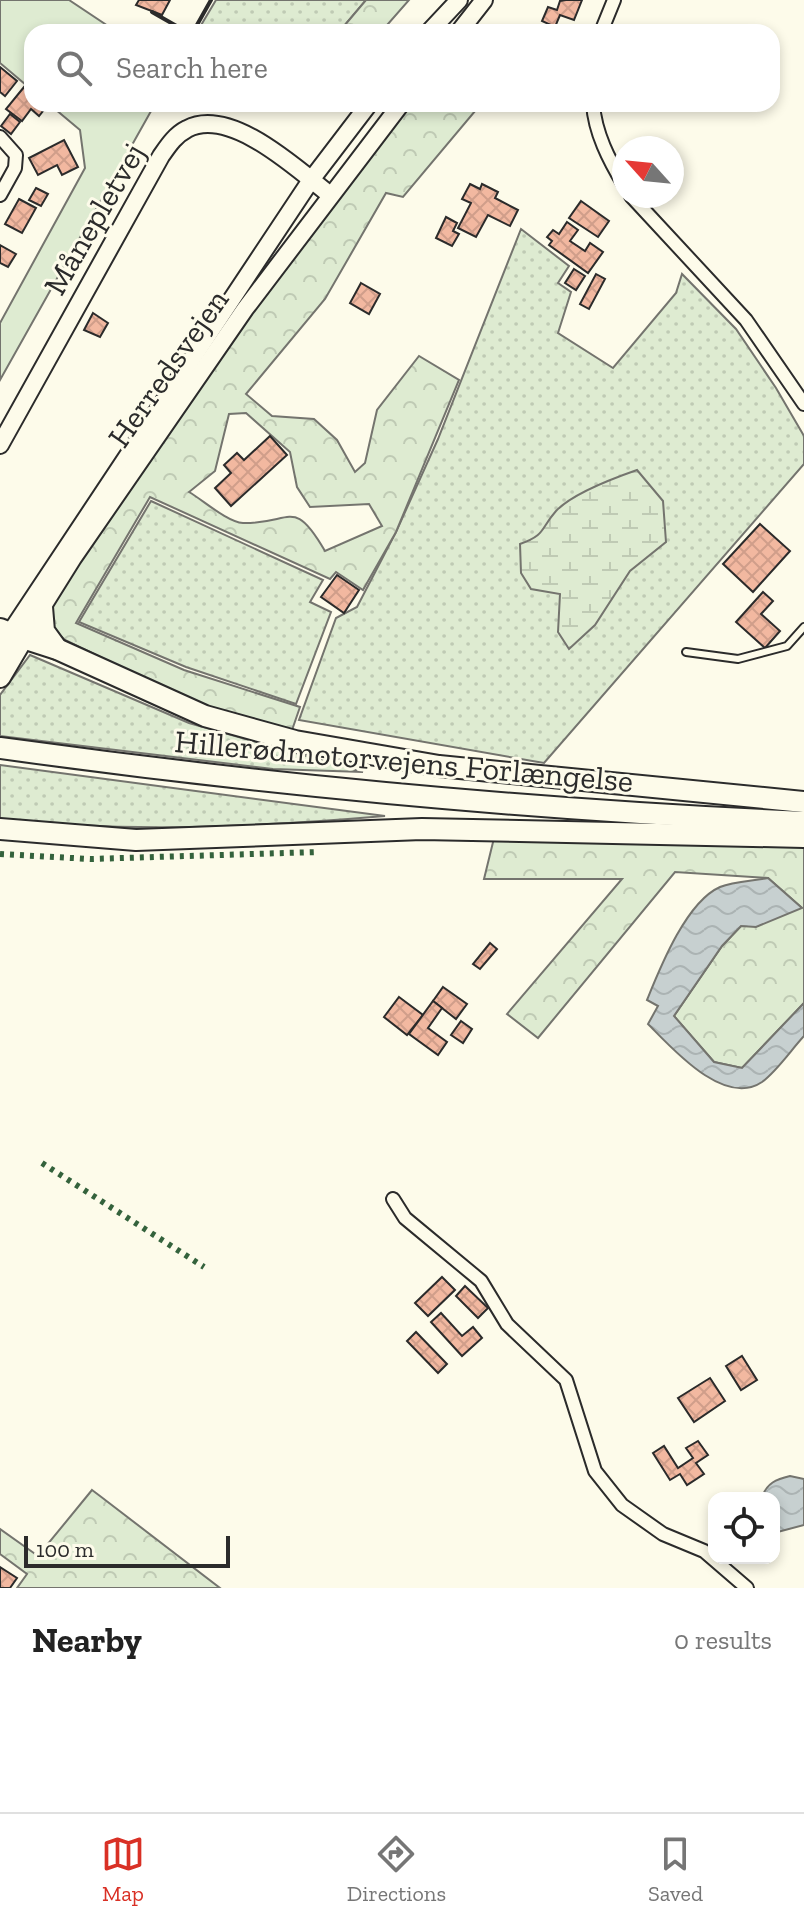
<!DOCTYPE html>
<meta charset="utf-8">
<style>
body{margin:0;font-family:"Zilla Slab",serif;background:#f6f6f6;color:#222}
.controls{position:absolute;right:24px;bottom:24px;display:grid;overflow:hidden;border-radius:16px;box-shadow:0 4px 12px #0003}
.controls button{width:72px;height:72px;display:grid;place-items:center;padding:0;border:0;border-bottom:2px solid #e0e0e0;background:#fff;color:#222;font:40px sans-serif}
.compass{position:absolute;left:612px;top:136px;width:72px;height:72px;border-radius:50%;background:#fff;box-shadow:0 4px 12px #0003;rotate:297deg}
.scale{position:absolute;left:24px;bottom:20px;width:206px;box-sizing:border-box;padding-left:8px;border:4px solid #2b2b2b;border-top:0;font-size:22px;line-height:28px;white-space:nowrap;color:#2b2b2b;-webkit-text-stroke:6px #fdfbea;paint-order:stroke}
.list{margin:0;padding:0;list-style:none}
h2{display:flex;justify-content:space-between;align-items:center;height:104px;margin:0;padding:0 32px;font-size:34px}
h2 small{font-size:26px;font-weight:400;color:#767676}
.icon{flex:none;width:44px;height:44px;fill:none;stroke:currentColor;stroke-width:2;stroke-linecap:round;stroke-linejoin:round}
.map{position:relative;flex:none;width:804px;height:1588px;overflow:hidden}
.search{position:absolute;background:#fff;box-shadow:0 4px 12px #0003;left:24px;right:24px;top:24px;height:88px;display:flex;align-items:center;gap:20px;box-sizing:border-box;padding:0 28px;border-radius:24px;color:#767676;font-size:30px}
.sheet{height:224px;background:#fff}
nav{display:flex;justify-content:space-around;align-items:center;box-sizing:border-box;height:112px;border-top:2px solid #e0e0e0;background:#fff;font-size:22px;color:#767676}
nav a{display:grid;justify-items:center;gap:4px}
nav .on{color:#d93025}
.map>svg:first-child{display:block}
</style>
<div class="map">
<svg width="804" height="1588" viewBox="0 0 804 1588">
<defs>
<pattern id="grass-dots" width="8" height="8" patternUnits="userSpaceOnUse" patternTransform="scale(2)"><rect width="8" height="8" fill="#deebd1"/><path d="M2 2h.1M6 6h.1" fill="none" stroke="#bfcab4" stroke-width="1.8" stroke-linecap="round"/></pattern>
<pattern id="forest-crowns" width="20" height="18" patternUnits="userSpaceOnUse" patternTransform="scale(2)"><rect width="20" height="18" fill="#deebd1"/><path d="M2 6a3 3 0 1 1 6 0M12 15a3 3 0 1 1 6 0" fill="none" stroke="#bfcab4"/></pattern>
<pattern id="wetland-marsh" width="20" height="14" patternUnits="userSpaceOnUse" patternTransform="scale(2)"><rect width="20" height="14" fill="#deebd1"/><path d="M1 5h8M5 5V1M11 12h8M15 12V8" fill="none" stroke="#bfcab4"/></pattern>
<pattern id="water-waves" width="16" height="10" patternUnits="userSpaceOnUse" patternTransform="scale(2)"><rect width="16" height="10" fill="#c7d0d0"/><path d="M0 5q4-4 8 0t8 0" fill="none" stroke="#abb3b3"/></pattern>
<pattern id="building-cross-hatch" width="8" height="8" patternUnits="userSpaceOnUse" patternTransform="scale(2)"><rect width="8" height="8" fill="#f2b8a0"/><path d="M0 0l8 8M0 8l8-8" fill="none" stroke="#d09e8a"/></pattern>
</defs>
<rect width="100%" height="100%" fill="#fdfbea"/>
<g fill="url(#grass-dots)" stroke="#74746e" stroke-width="2">
<path d="M216,0H366L339,32H197Z"/>
<path d="M521,229L569,266L558,283L571,292L558,333L613,368L676,293L682,274L736,329L776,388L804,436V464L544,763L299,720L336,618L357,607L396,532L438,439Z"/>
<path d="M151,501L323,580L310,602L331,612L296,704L186,667L79,622Z"/>
<path d="M30,655L189,723L363,772L273,769L0,736V695Z"/>
<path d="M0,765L385,816C256,827 128,833 0,819Z"/>
</g>
<g fill="url(#forest-crowns)" stroke="#74746e" stroke-width="2" fill-rule="evenodd">
<path d="M366,0H409L381,32H339Z"/>
<path d="M410,104H481L403,197L386,193L325,299L246,394L272,416L314,419L337,440L355,472L365,463L377,410L419,356L459,380L396,532L363,590L336,572L330,579L150,497L76,623L184,670L300,707L291,733L191,701L65,640C56,632 47,622 50,609C58,577 95,534 114,506C207,368 306,233 410,104ZM246,413L290,452L297,487L310,507L369,504L382,526L325,551C293,496 292,524 243,523C227,522 203,500 189,492L215,471L229,414Z"/>
<path d="M495,834L804,842V1003L742,1068L714,1062L674,1016L722,946L741,926L801,907L768,878L675,872L538,1038L507,1014L622,879H484Z"/>
<path d="M92,1490L100,1496L220,1588H17L27,1574L0,1554V1529L38,1556Z"/>
</g>
<path fill="url(#wetland-marsh)" stroke="#74746e" stroke-width="2" d="M637,470L663,501L666,542L630,571L595,625L569,649L558,632L560,594L531,589L521,573L520,544C546,535 540,529 556,511C573,493 614,478 637,470Z"/>
<g fill="#deebd1" stroke="#74746e" stroke-width="2">
<path d="M0,0H69L117,32H32V90L0,63Z"/>
<path d="M49,104H155L0,380V323L85,168L80,130Z"/>
</g>
<g fill="url(#water-waves)" stroke="#74746e" stroke-width="2">
<path d="M768,878L802,908L756,927L741,926L722,946L674,1016L714,1062L742,1068L804,1003V1036C791,1050 777,1071 762,1082C724,1108 671,1047 648,1024L658,1006L647,1000C660,968 686,902 720,887C734,881 753,881 768,878Z"/>
<path d="M790,1476L804,1479V1525L774,1533V1498H762C766,1483 777,1479 790,1476Z"/>
</g>
<g fill="url(#building-cross-hatch)" stroke="#2b2b2b" stroke-width="2">
<path d="M139,0H170L162,15L136,5Z"/>
<path d="M566,0H582L574,20L560,15L555,27L542,21L548,7L557,10L560,1Z"/>
<path d="M0,67L17,81L5,96L0,92Z"/>
<path d="M24,87L32,94V104L47,106L39,116L31,109L22,121L6,109Z"/>
<path d="M10,114L20,122L11,134L1,126Z"/>
<path d="M64,140L78,167L62,175L57,165L38,175L29,158Z"/>
<path d="M470,184L480,189L482,184L498,192L495,198L518,210L510,226L488,215L476,237L458,228L471,203L462,199Z"/>
<path d="M36,188L48,194L41,206L29,200Z"/>
<path d="M19,199L36,208L22,233L5,224Z"/>
<path d="M581,201L609,221L598,237L569,218Z"/>
<path d="M446,217L457,223L453,231L459,234L452,246L436,238Z"/>
<path d="M567,222L578,230L570,241L585,251L590,243L603,252L588,273L549,245L552,241L547,237L553,230L559,234Z"/>
<path d="M0,245L16,254L8,267L0,263Z"/>
<path d="M574,269L585,276L576,290L565,283Z"/>
<path d="M596,274L605,279L589,309L580,304Z"/>
<path d="M361,283L380,294L369,314L350,303Z"/>
<path d="M93,313L108,323L100,337L84,330Z"/>
<path d="M270,436L287,455L231,506L215,488L231,473L224,465L237,453L244,460Z"/>
<path d="M760,524L790,551L753,592L723,564Z"/>
<path d="M337,575L359,590L344,613L321,597Z"/>
<path d="M763,592L773,601L761,614L780,631L765,648L736,622Z"/>
<path d="M490,943L497,949L480,969L473,964Z"/>
<path d="M443,987L467,1004L456,1019L433,1001Z"/>
<path d="M399,997L423,1015L407,1035L384,1017Z"/>
<path d="M433,1001L442,1008L428,1028L447,1042L438,1055L409,1034Z"/>
<path d="M461,1021L472,1029L463,1043L451,1035Z"/>
<path d="M442,1277L455,1290L428,1316L415,1303Z"/>
<path d="M465,1286L488,1308L478,1318L456,1296Z"/>
<path d="M441,1313L462,1336L473,1327L482,1338L462,1356L431,1322Z"/>
<path d="M416,1332L447,1364L438,1373L407,1341Z"/>
<path d="M742,1356L757,1380L741,1390L726,1366Z"/>
<path d="M710,1378L725,1401L694,1422L678,1398Z"/>
<path d="M698,1441L708,1455L696,1463L704,1474L687,1485L680,1474L670,1480L653,1453L664,1446L678,1468L693,1458L686,1448Z"/>
<path d="M0,1567L17,1578L10,1588H0Z"/>
</g>
<g fill="none" stroke-linecap="round" stroke-linejoin="round">
<defs>
<path id="service" d="M686,652L738,659L787,646L804,627"/>
<g id="minor">
<path d="M601,32L614,0"/>
<path d="M593,104C595,133 609,160 624,185"/>
<path d="M0,137L16,155L15,168L0,195"/>
<path d="M631,196L746,320L804,404"/>
<path d="M393,1199L405,1218L481,1281L507,1324L566,1380L595,1471L622,1505L663,1534L704,1551L747,1588"/>
</g>
<g id="tertiary">
<path d="M429,32L459,0"/>
<path d="M459,32L484,0"/>
<path d="M0,445L161,156C168,146 175,135 187,129C230,106 297,169 329,194"/>
<path d="M10,633L311,180L369,104"/>
<path d="M23,638L73,558L245,309L401,104"/>
</g>
<path id="primary" d="M0,650L10,633L23,638L0,677"/>
<g id="trunk">
<path d="M42,607L44,631L57,649"/>
<path d="M0,629L10,633"/>
<path d="M23,638L57,649L205,716L295,741L439,766L804,802"/>
<path d="M0,748C267,785 535,810 804,822"/>
<path d="M0,829L136,840L422,829L804,837"/>
</g>
</defs>
<use href="#service" stroke="#2b2b2b" stroke-width="10"/>
<use href="#minor" stroke="#2b2b2b" stroke-width="16"/>
<use href="#tertiary" stroke="#2b2b2b" stroke-width="20"/>
<use href="#primary" stroke="#2b2b2b" stroke-width="24"/>
<use href="#trunk" stroke="#2b2b2b" stroke-width="24"/>
<use href="#service" stroke="#fdfbea" stroke-width="6"/>
<use href="#minor" stroke="#fdfbea" stroke-width="12"/>
<use href="#tertiary" stroke="#fdfbea" stroke-width="16"/>
<use href="#primary" stroke="#fdfbea" stroke-width="20"/>
<use href="#trunk" stroke="#fdfbea" stroke-width="20"/>
<g stroke="#34623c" stroke-width="6" stroke-dasharray="4 6" stroke-linecap="butt">
<path d="M0,854L90,859L318,852"/>
<path d="M42,1163L204,1267"/>
</g>
<g stroke="#2b2b2b" stroke-width="4">
<path d="M152,12L187,32"/>
<path d="M193,32L211,0"/>
</g>
</g>
<g text-anchor="middle" stroke-width="6" stroke-linejoin="round" paint-order="stroke">
<g font-size="32" fill="#2b2b2b" stroke="#fdfbea">
<text transform="translate(94 219) rotate(-60)" y="11">Månepletvej</text>
<text transform="translate(168 368) rotate(-55)" y="11">Herredsvejen</text>
<text transform="translate(404 761) rotate(5)" y="11">Hillerødmotorvejens Forlængelse</text>
</g>
</g>
</svg>
<div class="controls">
<button><svg class="icon" aria-label="locate" viewBox="0 0 24 24"><circle cx="12" cy="12" r="6"/><path d="M12 2v4M12 18v4M2 12h4M18 12h4"/></svg></button>
</div>
<svg class="compass" viewBox="-18 -18 36 36"><path d="M0-13l5 13h-10z" fill="#e53935"/><path d="M0 13l5-13h-10z" fill="#767676"/></svg>
<div class="scale">100 m</div>
<div class="search"><svg class="icon" aria-label="search" viewBox="0 0 24 24"><circle cx="10" cy="10" r="6"/><path d="M15 15l6 6"/></svg>Search here</div>
</div>
<section class="sheet">
<h2>Nearby<small>0 results</small></h2>
<ul class="list">
</ul>
</section>
<nav>
<a class="on"><svg class="icon" aria-label="map" viewBox="0 0 24 24"><path d="M3 6l6-2 6 2 6-2v14l-6 2-6-2-6 2zM9 4v14M15 6v14"/></svg>Map</a>
<a><svg class="icon" aria-label="directions" viewBox="0 0 24 24"><path d="M12 3l9 9-9 9-9-9zM9 14v-3h6M13 9l2 2-2 2"/></svg>Directions</a>
<a><svg class="icon" aria-label="saved" viewBox="0 0 24 24"><path d="M7 4h10v16l-5-4-5 4z"/></svg>Saved</a>
</nav>
